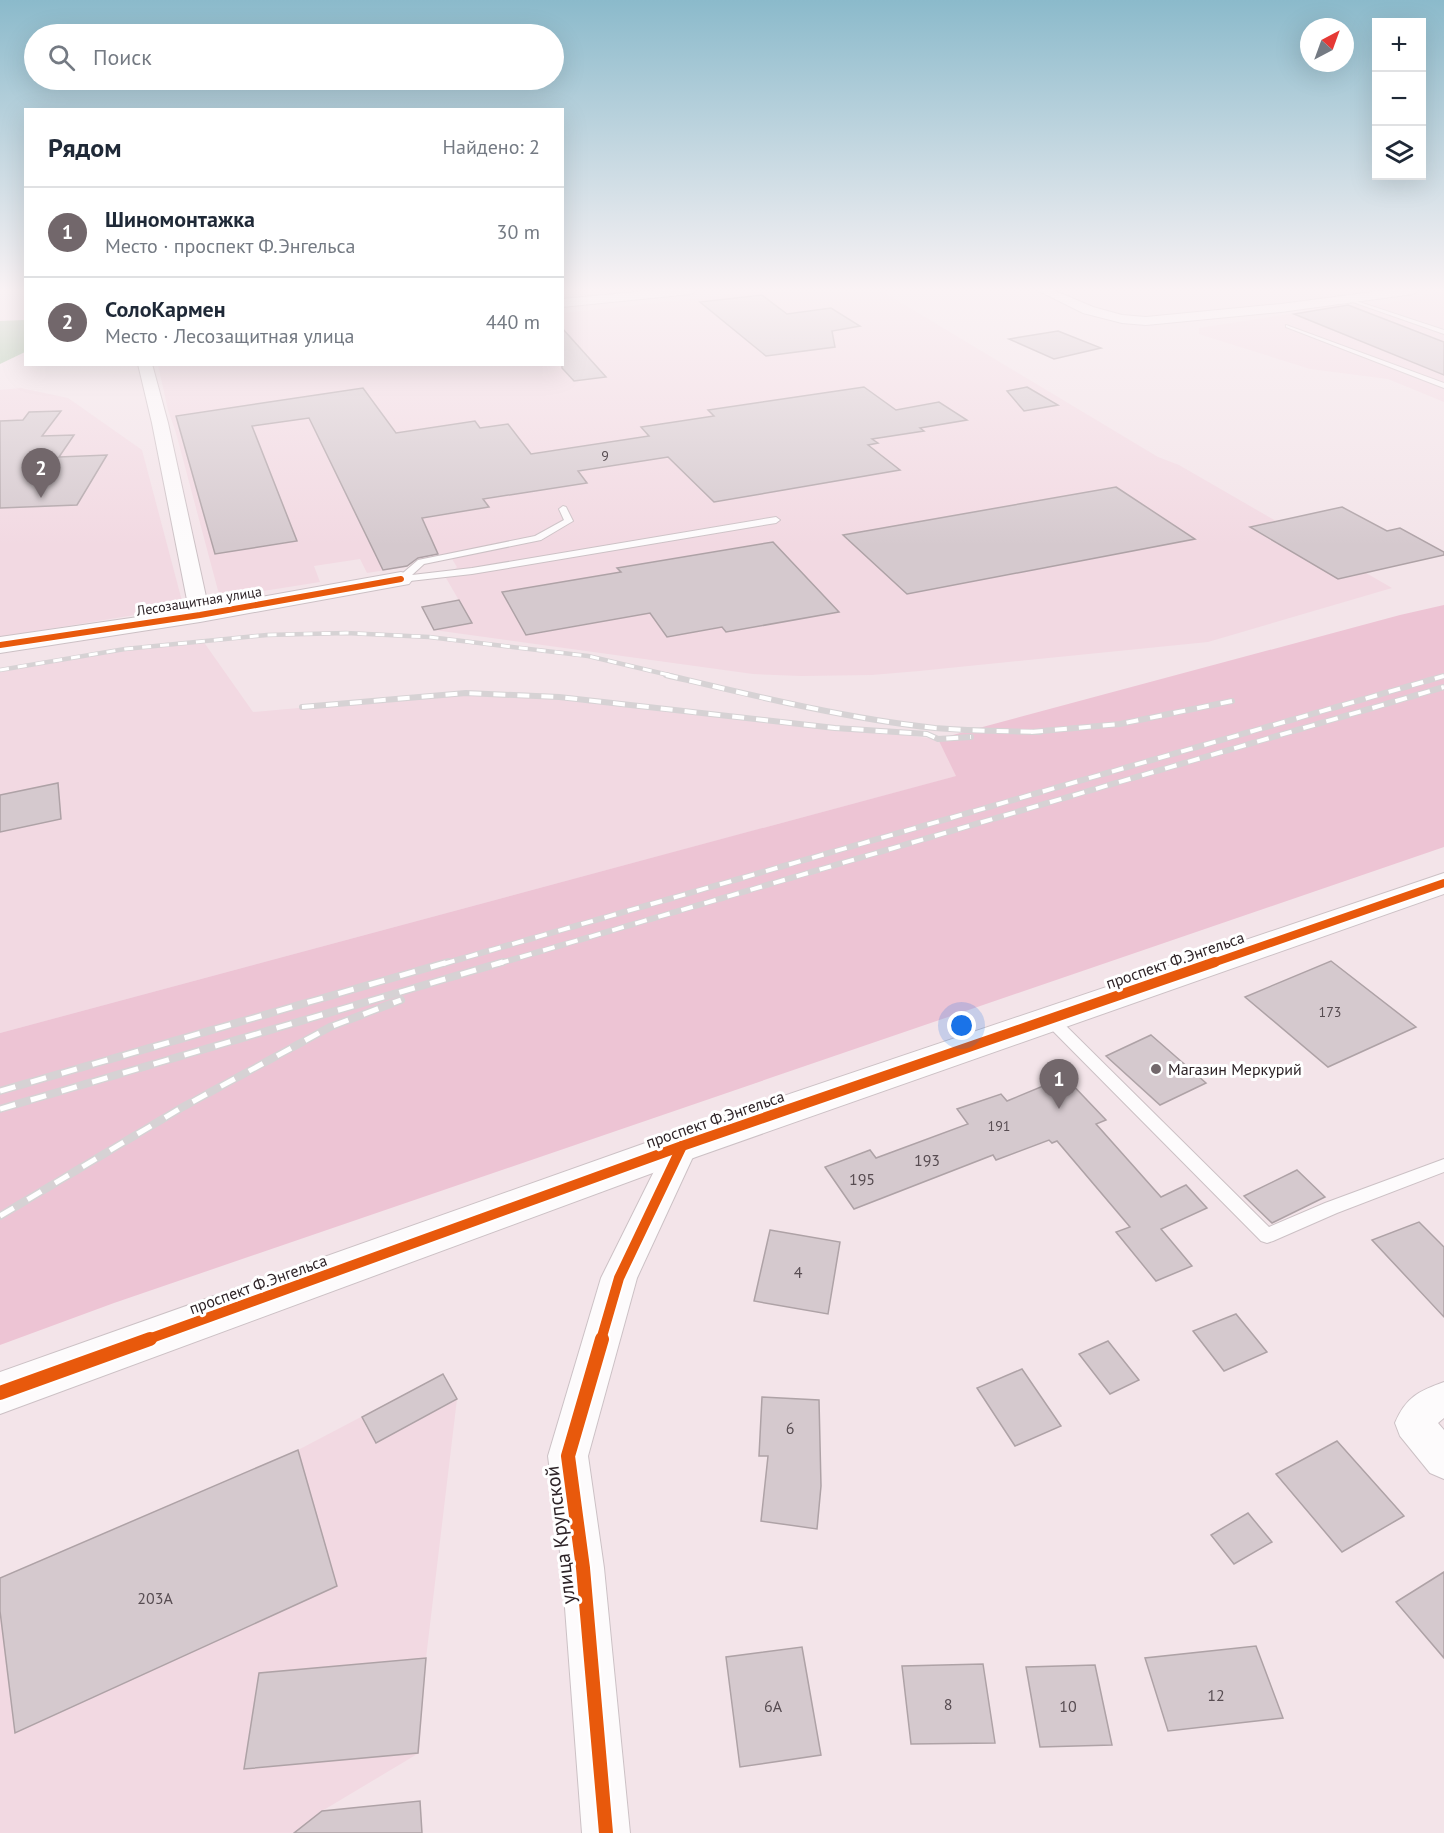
<!DOCTYPE html>
<html lang="ru">
<meta charset="utf-8">
<style>
body{margin:0;font-family:"PT Sans",sans-serif;background:#f6f6f7;color:#1f2937}
.controls{position:absolute;right:18px;top:18px;display:grid;overflow:hidden;border-radius:0px;box-shadow:0 6px 24px #0002}
.controls button{width:54px;height:54px;display:grid;place-items:center;padding:0;border:0;border-bottom:2px solid #e0e1e3;background:#fff;color:#1f2937;font:30px sans-serif}
.compass{position:absolute;left:1300px;top:18px;width:54px;height:54px;border-radius:50%;background:#fff;box-shadow:0 6px 24px #0002;rotate:41deg}
.you{position:absolute;left:962px;top:1026px;width:21px;height:21px;margin:-15px;border:4px solid #fff;border-radius:50%;background:#1a73e8;box-shadow:0 0 0 9px #1a73e833}
.badge{display:grid;place-items:center;width:39px;height:39px;border-radius:50%;background:#72676b;color:#fff;font-size:20px;font-weight:700}
.pin{position:absolute;translate:-50% -50px;filter:drop-shadow(0 2px 3px #0008)}
.pin::after{content:'';position:absolute;top:32px;width:21px;height:18px;background:inherit;clip-path:polygon(0 0,100% 0,50% 100%)}
.list{margin:0;padding:0;list-style:none}
h2{display:flex;justify-content:space-between;align-items:center;height:78px;margin:0;padding:0 24px;font-size:26px}
h2 small{font-size:20px;font-weight:400;color:#747a83}
.list li{display:grid;grid-template-columns:39px 1fr auto;gap:18px;align-items:center;box-sizing:border-box;height:90px;padding:0 24px;border-top:2px solid #e0e1e3}
.list b{display:block;font-size:22px;white-space:nowrap}
.list p{margin:0;font-size:20px;white-space:nowrap;color:#747a83}
.list em{font-size:20px;font-style:normal;color:#747a83}
.icon{flex:none;width:33px;height:33px;fill:none;stroke:currentColor;stroke-width:2;stroke-linecap:round;stroke-linejoin:round}
.map{position:relative;flex:none;width:1444px;height:1833px;overflow:hidden}
.search{position:absolute;background:#fff;box-shadow:0 6px 24px #0002;left:24px;top:24px;width:540px;height:66px;display:flex;align-items:center;gap:15px;box-sizing:border-box;padding:0 21px;border-radius:33px;color:#747a83;font-size:22px}
.panel{position:absolute;background:#fff;box-shadow:0 6px 24px #0002;left:24px;top:108px;width:540px;height:258px;border-radius:0px}
.map>svg:first-child{display:block}
</style>
<div class="map">
<svg width="1444" height="1833" viewBox="0 0 1444 1833">
<rect width="100%" height="100%" fill="#f3e4e9"/>
<g fill="#f2d9e2">
<path d="M773,290H880L1158,457L1179,465L1392,588L1208,642L919,671L872,675L801,676L753,674L434,630L472,623L446,578L457,567L449,554L403,563L405,567L367,573L360,559L314,566L320,582L220,598L176,433L168,410L158,365L562,364L563,313Z"/>
<path d="M1444,291V402L1388,379L1310,369L1199,334V328L1348,305H1380Z"/>
<path d="M21,388L68,398L142,450L182,601L147,613L0,637V390Z"/>
<path d="M203,641L253,712L466,693L559,697L938,739L957,776L0,1033V670L125,649Z"/>
<path d="M443,1374L457,1399L426,1658L419,1753L322,1811L294,1833H0V1578L298,1450Z"/>
</g>
<path fill="#edc4d4" d="M1444,605V847L114,1303L0,1345V1033L956,776L938,739L1400,615Z"/>
<path fill="#a0c4a0" d="M25,320V352L0,364V321Z"/>
<g fill="#d5c9ce" stroke="#aea2a6" stroke-width="1.5">
<path d="M762,295L787,314L831,308L860,326L832,331L835,347L766,356L700,302Z"/>
<path d="M1348,305L1444,342V375L1294,314Z"/>
<path d="M562,328L606,377L574,381L562,368Z"/>
<path d="M1058,331L1101,348L1054,359L1009,339Z"/>
<path d="M864,387L896,410L939,402L967,420L920,428L924,431L872,439L878,443L868,445L900,470L714,502L668,457L578,471L587,483L483,499L489,507L422,518L438,554L418,558L407,566L383,570L309,418L252,426L297,541L215,554L176,416L363,388L396,433L475,421L480,428L508,424L531,454L649,436L641,427L714,416L708,410Z"/>
<path d="M1027,387L1058,405L1024,411L1007,391Z"/>
<path d="M61,411L42,436L74,435L59,457L107,455L77,505L0,508V421L23,420L29,412Z"/>
<path d="M1116,487L1195,539L907,594L843,535Z"/>
<path d="M1342,507L1387,531L1400,528L1444,552V555L1338,579L1250,527Z"/>
<path d="M773,542L839,612L726,632L722,627L667,637L650,613L526,635L502,592L621,572L617,568Z"/>
<path d="M459,600L472,623L434,630L422,607Z"/>
<path d="M58,783L61,819L0,832V795Z"/>
<path d="M1331,961L1416,1027L1328,1067L1245,997Z"/>
<path d="M1151,1035L1206,1083L1160,1105L1106,1056Z"/>
<path d="M1065,1077L1106,1120L1096,1124L1161,1197L1186,1185L1207,1208L1161,1229L1192,1266L1156,1281L1116,1232L1130,1227L1057,1141L1052,1143L1049,1140L996,1160L993,1155L854,1209L825,1167L870,1150L876,1158L968,1124L957,1109L1001,1094L1007,1101Z"/>
<path d="M1297,1170L1325,1197L1272,1223L1244,1196Z"/>
<path d="M1419,1222L1444,1247V1317L1372,1240Z"/>
<path d="M770,1230L840,1242L828,1314L754,1301Z"/>
<path d="M1236,1314L1267,1352L1224,1371L1193,1331Z"/>
<path d="M1108,1341L1139,1380L1110,1394L1079,1354Z"/>
<path d="M1022,1369L1061,1426L1015,1446L977,1388Z"/>
<path d="M443,1374L457,1399L376,1443L362,1417Z"/>
<path d="M762,1397L819,1400L821,1486L817,1529L761,1521L768,1456H759Z"/>
<path d="M1337,1441L1404,1516L1342,1552L1276,1474Z"/>
<path d="M298,1450L337,1586L15,1733L0,1611V1578Z"/>
<path d="M1248,1513L1272,1542L1234,1564L1211,1535Z"/>
<path d="M1444,1572V1658L1396,1602Z"/>
<path d="M1256,1646L1283,1718L1168,1731L1145,1658Z"/>
<path d="M802,1647L821,1755L740,1767L726,1657Z"/>
<path d="M426,1658L418,1753L244,1769L259,1673Z"/>
<path d="M983,1664L995,1743L911,1744L902,1666Z"/>
<path d="M1095,1665L1112,1745L1040,1747L1026,1667Z"/>
<path d="M420,1801L422,1833H294L322,1811Z"/>
</g>
<g fill="none" stroke-linecap="round" stroke-linejoin="round">
<defs>
<g id="lane">
<path d="M1350,299L1444,330V334L1350,301Z"/>
<path d="M1286,325L1444,383V388L1286,327Z"/>
<path d="M563,506L566,507L573,521L541,540L424,564L412,575L472,568L776,517L780,520L776,523L472,574L401,582L396,579L418,560L535,536L564,520L559,509Z"/>
<path d="M1050,1014L1055,1015L1269,1227L1325,1203L1444,1159V1172L1337,1213L1273,1241L1267,1243L1261,1241L1045,1023L1043,1019L1045,1015Z"/>
</g>
<g id="street">
<path d="M657,290H697L691,294L562,307V299Z"/>
<path d="M1037,290H1053L1093,307L1122,315L1146,317L1281,304L1388,290H1419L1413,294L1281,312L1146,325L1122,323L1083,313Z"/>
<path d="M138,364H152L168,423L210,615L207,619H193L190,615L152,423Z"/>
<path d="M682,1134L693,1137L698,1146L637,1278L588,1456L604,1568L630,1833H582L562,1568L548,1456L601,1278L671,1137Z"/>
<path d="M1444,1382V1418L1438,1423L1444,1430V1479L1430,1473L1400,1436L1395,1423C1406,1397 1419,1391 1444,1382Z"/>
</g>
<g id="secondary">
<path d="M401,572L409,574L413,579L409,584L200,622L0,653V637L200,608Z"/>
<path d="M1444,873V894L696,1157L0,1414V1372L668,1135Z"/>
</g>
</defs>
<use href="#lane" stroke="#ccc1c5" stroke-width="2"/>
<use href="#street" stroke="#ccc1c5" stroke-width="2"/>
<use href="#secondary" stroke="#ccc1c5" stroke-width="2"/>
<use href="#lane" fill="#fdfbfc" fill-rule="evenodd"/>
<use href="#street" fill="#fdfbfc" fill-rule="evenodd"/>
<use href="#secondary" fill="#fdfbfc" fill-rule="evenodd"/>
<defs>
<path id="rail-far2" d="M0,670L125,649L267,635L346,633L429,637L588,656L673,676"/>
<g id="rail-far1">
<path d="M666,675C755,696 844,718 935,728C970,731 1005,731 1040,732"/>
<path d="M302,707L466,693L559,697L835,728L927,734L938,739L971,737"/>
<path d="M1031,732L1120,724L1232,701"/>
<path d="M443,964L1444,676"/>
<path d="M497,964L1444,687"/>
</g>
<g id="rail">
<path d="M0,1091L448,962"/>
<path d="M0,1109L503,962"/>
<path d="M0,1216L181,1108L330,1027L401,1000"/>
</g>
</defs>
<use href="#rail-far2" stroke="#d6d2d4" stroke-width="4.5"/>
<use href="#rail-far1" stroke="#d6d2d4" stroke-width="6"/>
<use href="#rail" stroke="#d6d2d4" stroke-width="8"/>
<use href="#rail-far2" stroke="#fff" stroke-width="3" stroke-dasharray="9" stroke-linecap="butt"/>
<use href="#rail-far1" stroke="#fff" stroke-width="4" stroke-dasharray="12" stroke-linecap="butt"/>
<use href="#rail" stroke="#fff" stroke-width="5" stroke-dasharray="16" stroke-linecap="butt"/>
<defs>
<path id="cycleway-far3" d="M0,645L200,615L401,579"/>
<path id="cycleway-far2" d="M1210,964L1444,883"/>
<g id="cycleway-far1">
<path d="M146,1340L682,1146L1215,962"/>
<path d="M601,1340L619,1278L682,1146"/>
</g>
<g id="cycleway">
<path d="M602,1339L568,1456L583,1568L606,1833"/>
<path d="M0,1393L150,1339"/>
</g>
</defs>
<use href="#cycleway-far3" stroke="#fff" stroke-width="8"/>
<use href="#cycleway-far2" stroke="#fff" stroke-width="12"/>
<use href="#cycleway-far1" stroke="#fff" stroke-width="14"/>
<use href="#cycleway" stroke="#fff" stroke-width="18"/>
<use href="#cycleway-far3" stroke="#e8590c" stroke-width="6"/>
<use href="#cycleway-far2" stroke="#e8590c" stroke-width="8"/>
<use href="#cycleway-far1" stroke="#e8590c" stroke-width="10"/>
<use href="#cycleway" stroke="#e8590c" stroke-width="14"/>
</g>
<linearGradient id="sky" x2="0" y2="1"><stop stop-color="#8bbacb"/><stop offset="0.53" stop-color="#faf3f5"/><stop offset="1" stop-color="#faf3f5" stop-opacity="0"/></linearGradient>
<rect width="1444" height="546" fill="url(#sky)"/>
<circle fill="#72676b" stroke="#fff" stroke-width="2" cx="1156" cy="1069" r="6"/>
<g text-anchor="middle" stroke-width="6" stroke-linejoin="round" paint-order="stroke">
<g font-size="14" fill="#574c51">
<text x="605" y="461">9</text>
<text x="1330" y="1017">173</text>
<text x="999" y="1131">191</text>
</g>
<g font-size="14" fill="#2d2327" stroke="#fff">
<text transform="translate(199 601) rotate(-9)" y="5">Лесозащитная улица</text>
</g>
<g font-size="16" fill="#2d2327" stroke="#fff">
<text transform="translate(1175 960) rotate(-19)" y="6">проспект Ф.Энгельса</text>
<text transform="translate(715 1119) rotate(-19)" y="6">проспект Ф.Энгельса</text>
<text transform="translate(258 1284) rotate(-20)" y="6">проспект Ф.Энгельса</text>
</g>
<g font-size="16" fill="#2d2327" stroke="#fff" text-anchor="start">
<text x="1168" y="1075">Магазин Меркурий</text>
</g>
<g font-size="16" fill="#574c51">
<text x="927" y="1166">193</text>
<text x="862" y="1185">195</text>
<text x="798" y="1278">4</text>
<text x="790" y="1434">6</text>
<text x="155" y="1604">203А</text>
<text x="1216" y="1701">12</text>
<text x="948" y="1710">8</text>
<text x="773" y="1712">6А</text>
<text x="1068" y="1712">10</text>
</g>
<g font-size="20" fill="#2d2327" stroke="#fff">
<text transform="translate(560 1535) rotate(-97)" y="7">улица Крупской</text>
</g>
</g>
</svg>
<div class="controls">
<button>+</button>
<button>−</button>
<button><svg class="icon" aria-label="layers" viewBox="0 0 24 24"><path d="M12 4l9 5-9 5-9-5zM3 14l9 5 9-5"/></svg></button>
</div>
<svg class="compass" viewBox="-18 -18 36 36"><path d="M0-13l5 13h-10z" fill="#e53935"/><path d="M0 13l5-13h-10z" fill="#747a83"/></svg>
<div class="you"></div>
<div class="pin badge" style="left:1059px;top:1109px">1</div>
<div class="pin badge" style="left:41px;top:498px">2</div>
<div class="search"><svg class="icon" aria-label="search" viewBox="0 0 24 24"><circle cx="10" cy="10" r="6"/><path d="M15 15l6 6"/></svg>Поиск</div>
<section class="panel">
<h2>Рядом<small>Найдено: 2</small></h2>
<ul class="list">
<li><span class="badge">1</span><div><b>Шиномонтажка</b><p>Место · проспект Ф.Энгельса</p></div><em>30 m</em></li>
<li><span class="badge">2</span><div><b>СолоКармен</b><p>Место · Лесозащитная улица</p></div><em>440 m</em></li>
</ul>
</section>
</div>
